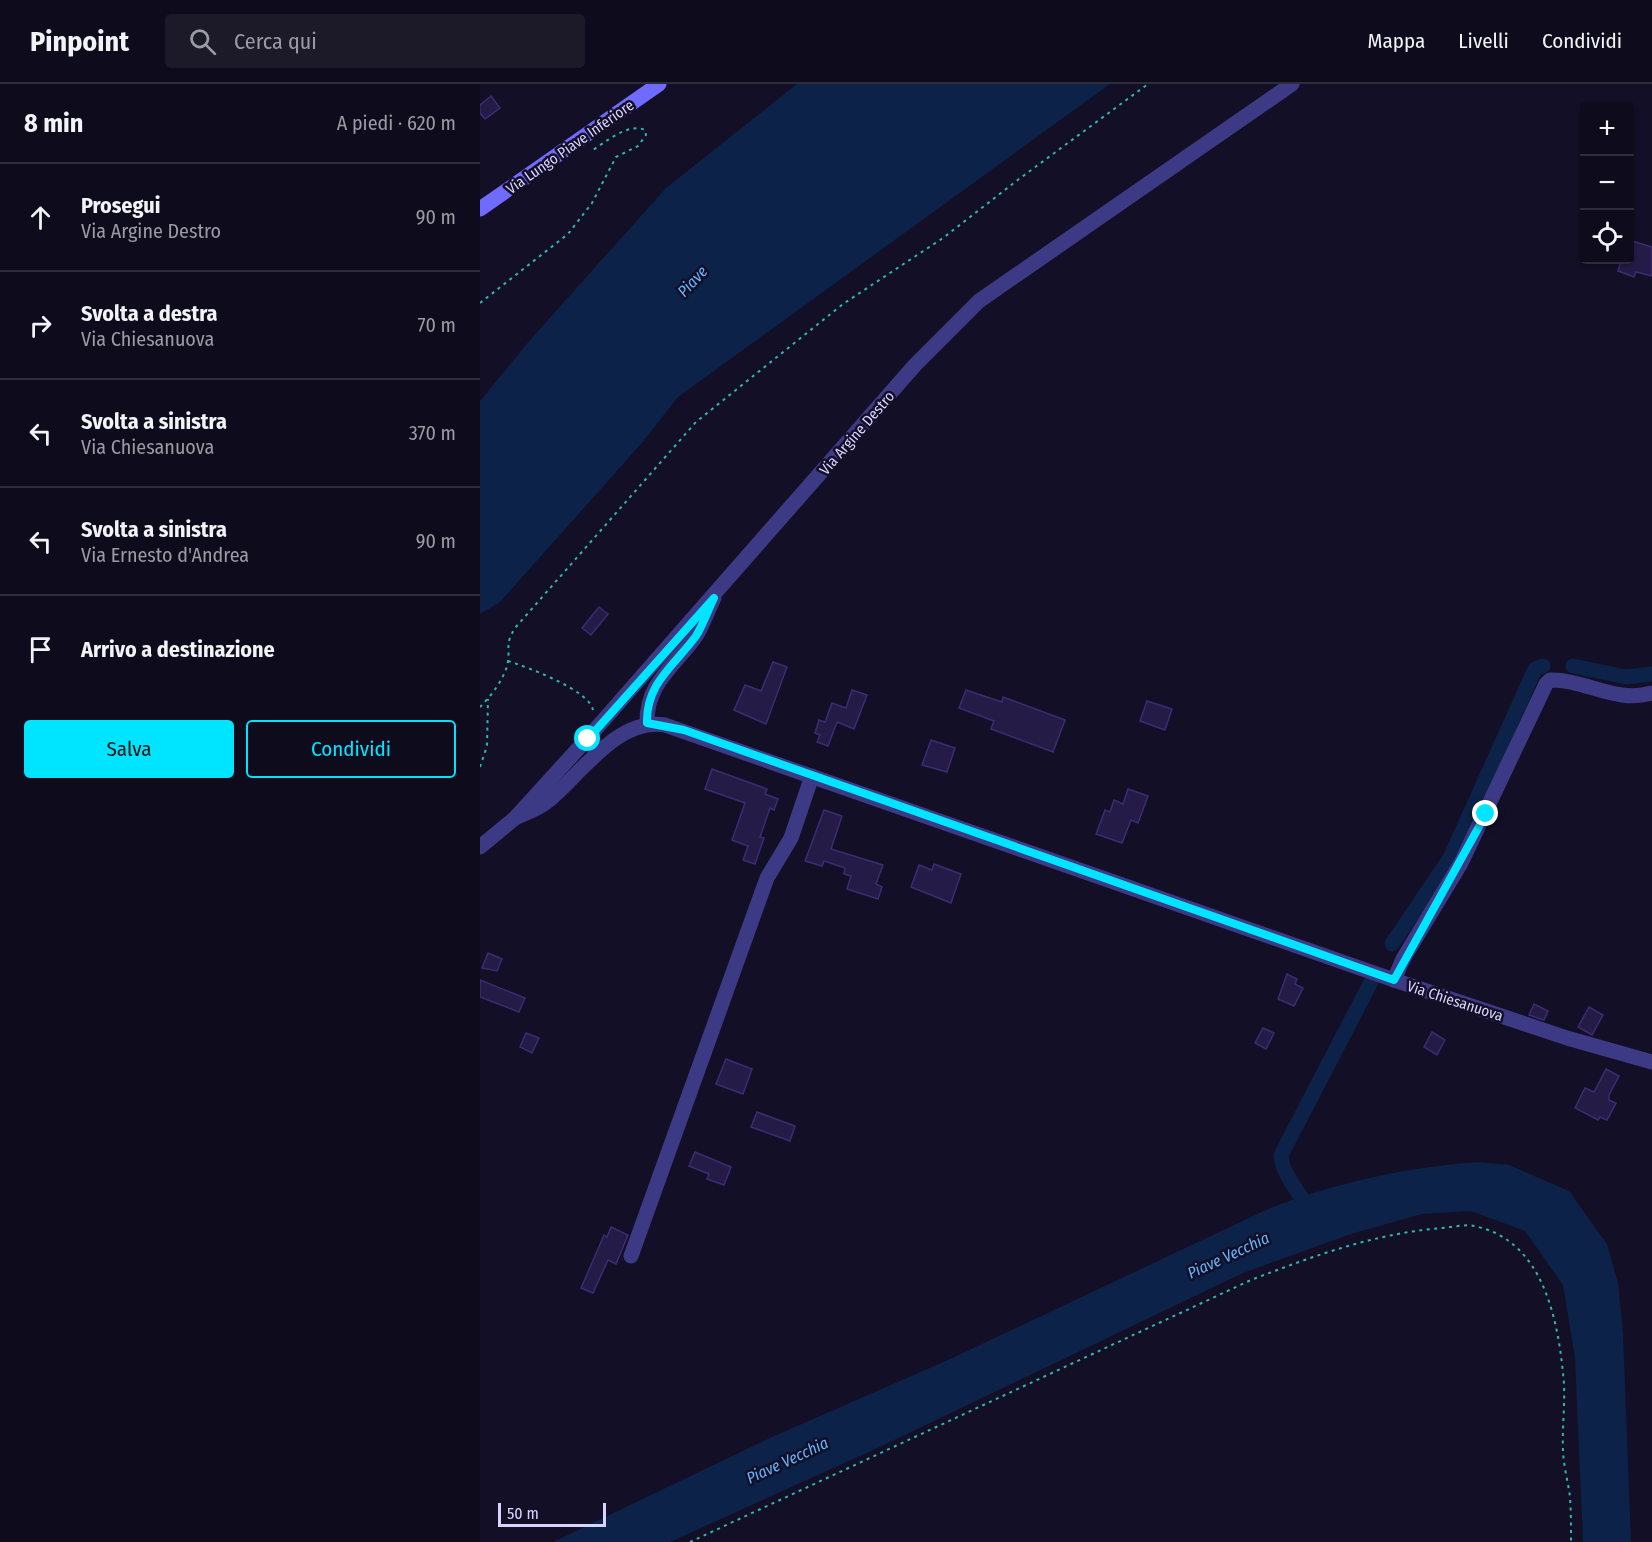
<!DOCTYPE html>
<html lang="it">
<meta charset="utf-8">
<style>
body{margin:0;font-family:"Fira Sans Condensed",sans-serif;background:#1c1929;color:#f1f3f6}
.controls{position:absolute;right:18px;top:18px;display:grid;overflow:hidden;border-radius:6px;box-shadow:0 2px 4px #0004}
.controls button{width:54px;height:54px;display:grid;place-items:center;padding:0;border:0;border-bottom:2px solid #2e2b3b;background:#0e0b1c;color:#f1f3f6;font:30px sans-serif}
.scale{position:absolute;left:18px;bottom:15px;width:108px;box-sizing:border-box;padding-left:6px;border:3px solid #d9d4ff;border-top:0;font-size:16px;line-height:21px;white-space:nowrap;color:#d9d4ff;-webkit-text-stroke:4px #130f26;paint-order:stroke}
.stop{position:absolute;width:18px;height:18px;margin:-14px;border:4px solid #00e5ff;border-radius:50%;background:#fff}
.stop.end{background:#00e5ff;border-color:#fff;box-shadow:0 2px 6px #0008}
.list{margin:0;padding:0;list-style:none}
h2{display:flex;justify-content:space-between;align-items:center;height:78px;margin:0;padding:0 24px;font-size:26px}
h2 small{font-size:20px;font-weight:400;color:#9b9ba3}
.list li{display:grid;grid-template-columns:39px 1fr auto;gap:18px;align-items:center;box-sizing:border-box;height:108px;padding:0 24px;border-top:2px solid #2e2b3b}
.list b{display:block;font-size:22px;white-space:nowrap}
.list p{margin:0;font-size:20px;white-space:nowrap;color:#9b9ba3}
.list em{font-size:20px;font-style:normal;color:#9b9ba3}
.actions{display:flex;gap:12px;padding:18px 24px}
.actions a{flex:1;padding:14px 0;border:2px solid #00e5ff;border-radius:6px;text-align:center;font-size:21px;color:#00e5ff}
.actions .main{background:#00e5ff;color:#111}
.icon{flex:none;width:33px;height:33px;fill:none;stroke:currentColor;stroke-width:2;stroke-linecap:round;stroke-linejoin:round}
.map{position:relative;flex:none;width:1172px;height:1458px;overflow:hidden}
header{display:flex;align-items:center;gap:36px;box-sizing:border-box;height:84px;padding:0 30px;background:#0e0b1c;border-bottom:2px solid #2e2b3b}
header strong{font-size:28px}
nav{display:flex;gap:33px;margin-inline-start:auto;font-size:21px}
.search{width:420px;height:54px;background:#1c1929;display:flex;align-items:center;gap:15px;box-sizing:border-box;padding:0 21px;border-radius:6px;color:#9b9ba3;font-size:22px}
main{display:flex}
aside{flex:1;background:#0e0b1c}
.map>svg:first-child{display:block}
</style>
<header>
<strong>Pinpoint</strong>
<div class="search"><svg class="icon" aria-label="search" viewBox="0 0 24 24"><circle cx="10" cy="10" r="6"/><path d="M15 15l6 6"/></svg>Cerca qui</div>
<nav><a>Mappa</a><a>Livelli</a><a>Condividi</a></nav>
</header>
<main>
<aside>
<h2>8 min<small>A piedi · 620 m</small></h2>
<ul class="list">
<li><svg class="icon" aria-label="ahead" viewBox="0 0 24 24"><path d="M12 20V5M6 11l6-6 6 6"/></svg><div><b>Prosegui</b><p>Via Argine Destro</p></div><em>90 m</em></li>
<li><svg class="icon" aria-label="right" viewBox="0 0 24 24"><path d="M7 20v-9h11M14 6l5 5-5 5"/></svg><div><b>Svolta a destra</b><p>Via Chiesanuova</p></div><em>70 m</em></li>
<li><svg class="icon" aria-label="left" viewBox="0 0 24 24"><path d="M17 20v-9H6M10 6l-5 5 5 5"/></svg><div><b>Svolta a sinistra</b><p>Via Chiesanuova</p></div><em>370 m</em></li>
<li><svg class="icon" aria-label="left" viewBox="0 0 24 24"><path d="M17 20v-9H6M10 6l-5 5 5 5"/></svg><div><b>Svolta a sinistra</b><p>Via Ernesto d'Andrea</p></div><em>90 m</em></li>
<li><svg class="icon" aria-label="arrive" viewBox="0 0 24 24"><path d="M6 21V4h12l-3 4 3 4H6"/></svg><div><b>Arrivo a destinazione</b></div></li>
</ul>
<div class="actions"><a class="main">Salva</a><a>Condividi</a></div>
</aside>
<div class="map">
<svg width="1172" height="1458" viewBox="0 0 1172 1458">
<rect width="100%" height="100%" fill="#130f26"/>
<g fill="#0c2248">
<path d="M317,0H630L198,313L161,360L19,519L0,530V317L50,256L186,104Z"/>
<path d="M998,1078L1029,1081L1089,1107L1127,1160L1138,1199L1143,1249L1151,1458H1103L1095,1274L1083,1201L1045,1147L991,1127L942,1130L871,1150L763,1189L402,1362L190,1458H73L292,1353L468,1276L788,1125C854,1099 927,1083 998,1078Z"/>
</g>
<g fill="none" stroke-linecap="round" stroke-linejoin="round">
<g stroke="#0c2248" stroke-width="15">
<path d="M1093,582L1146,593L1172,590"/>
<path d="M912,860L970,774L1055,585L1063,582"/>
<path d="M831,1130C822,1110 802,1092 801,1071L891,898"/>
</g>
</g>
<g fill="#241b47" stroke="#3b2d73" stroke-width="1.5">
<path d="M11,12L20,24L5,35L0,29V21Z"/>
<path d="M1149,156L1172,163V192L1156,188L1154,193L1138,187L1141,176H1149Z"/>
<path d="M119,523L128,530L111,551L102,544Z"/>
<path d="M293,578L307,583L286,640L254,626L265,601L281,607Z"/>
<path d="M372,606L387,611L374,645L357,638L348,662L337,658L340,651L335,649L339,636L345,638L352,619L366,624Z"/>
<path d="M486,606L522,618L523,613L585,636L573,668L511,645L514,637L479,624Z"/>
<path d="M667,617L692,625L685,646L660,637Z"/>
<path d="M451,656L475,664L467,688L442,681Z"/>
<path d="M232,685L287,705L285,710L298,715L294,726L290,724L280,753L284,754L275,780L263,776L268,762L252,756L265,719L225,705Z"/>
<path d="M648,705L668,712L658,739L651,736L642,759L616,750L625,726L630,728L634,716L643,720Z"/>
<path d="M344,726L362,732L351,765L403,781L396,800L402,803L398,815L367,805L371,792L364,790L365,784L344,777L342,782L325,777Z"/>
<path d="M454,780L481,790L471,819L431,803L439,781L452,786Z"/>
<path d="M8,869L22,875L17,887L2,884Z"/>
<path d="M807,890L817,895L815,900L823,904L814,922L798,915Z"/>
<path d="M0,896L45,914L39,928L0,913Z"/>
<path d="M1054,920L1068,927L1064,936L1049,931Z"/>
<path d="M1109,923L1123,931L1112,951L1098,943Z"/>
<path d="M783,944L794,949L786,965L775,959Z"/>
<path d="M952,948L965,956L957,971L944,963Z"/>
<path d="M46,949L59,954L52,969L40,963Z"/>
<path d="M246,975L272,985L263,1010L236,1000Z"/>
<path d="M1126,985L1139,992L1129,1011V1016L1136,1019L1127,1036L1120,1033L1118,1036L1095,1024L1105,1004L1114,1008Z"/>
<path d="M277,1028L315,1042L310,1057L271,1043Z"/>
<path d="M215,1068L251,1083L244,1101L227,1095L229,1090L209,1082Z"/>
<path d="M131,1143L148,1151L136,1180L128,1176L113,1209L101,1204L124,1151L127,1153Z"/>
</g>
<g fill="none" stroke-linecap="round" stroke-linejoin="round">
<g stroke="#2fb8b0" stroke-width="2" stroke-dasharray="3 4.5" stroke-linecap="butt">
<path d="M0,219L88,150L112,119L136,73L158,62L166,51L165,46C148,38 125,59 111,67"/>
<path d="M28,577C47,583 109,606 113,626"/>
<path d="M0,623C11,612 26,593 28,577C30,560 25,561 35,544L216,338L363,220L463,154L539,95L668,0"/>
<path d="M0,683L7,662L8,615"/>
<path d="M210,1458L771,1196C833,1172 896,1149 963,1144C973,1143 985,1140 994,1142C1065,1156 1079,1240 1084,1300C1085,1322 1082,1345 1083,1368C1084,1383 1088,1398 1090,1413C1091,1428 1091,1443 1091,1458"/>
</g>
<g stroke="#3d3a85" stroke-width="15">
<path d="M167,639C166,599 195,582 216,552C223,541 228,526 234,514"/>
<path d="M35,734C46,729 59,725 68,717C101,690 138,633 185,641L914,896L1087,954L1172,978"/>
<path d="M914,896L923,875L981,779L1066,600L1070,596C1104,595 1137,620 1172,609"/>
<path d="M151,1172L287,794L311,754L332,692"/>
</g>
<path stroke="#3d3a85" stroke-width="15" d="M0,763L35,734L107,655L435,281L499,217L812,0"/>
<path stroke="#6f6bff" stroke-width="15" d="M0,125L179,0"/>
</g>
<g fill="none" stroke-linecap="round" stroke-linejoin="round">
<path stroke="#00e5ff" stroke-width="8" d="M108,655L234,514C228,526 223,541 216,552C194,582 166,599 167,639L204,646L914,896L1006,730"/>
</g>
<g text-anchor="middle" stroke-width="5" stroke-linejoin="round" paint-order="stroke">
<g font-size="15" fill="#d9d4ff" stroke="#130f26">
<text transform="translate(90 63) rotate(-35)" y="5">Via Lungo Piave Inferiore</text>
<text transform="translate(377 349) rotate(-49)" y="5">Via Argine Destro</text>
<text transform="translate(975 917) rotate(18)" y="5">Via Chiesanuova</text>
</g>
<g font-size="16" font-style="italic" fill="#62b6ff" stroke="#130f26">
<text transform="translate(212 197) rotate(-47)" y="6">Piave</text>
<text transform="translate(748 1171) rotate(-25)" y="6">Piave Vecchia</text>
<text transform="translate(307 1376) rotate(-25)" y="6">Piave Vecchia</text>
</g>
</g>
</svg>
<div class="controls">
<button>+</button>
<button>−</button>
<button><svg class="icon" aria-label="locate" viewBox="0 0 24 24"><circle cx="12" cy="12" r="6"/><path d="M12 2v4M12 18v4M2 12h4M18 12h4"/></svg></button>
</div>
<div class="scale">50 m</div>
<div class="stop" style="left:108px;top:655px"></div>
<div class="stop end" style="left:1006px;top:730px"></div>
</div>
</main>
